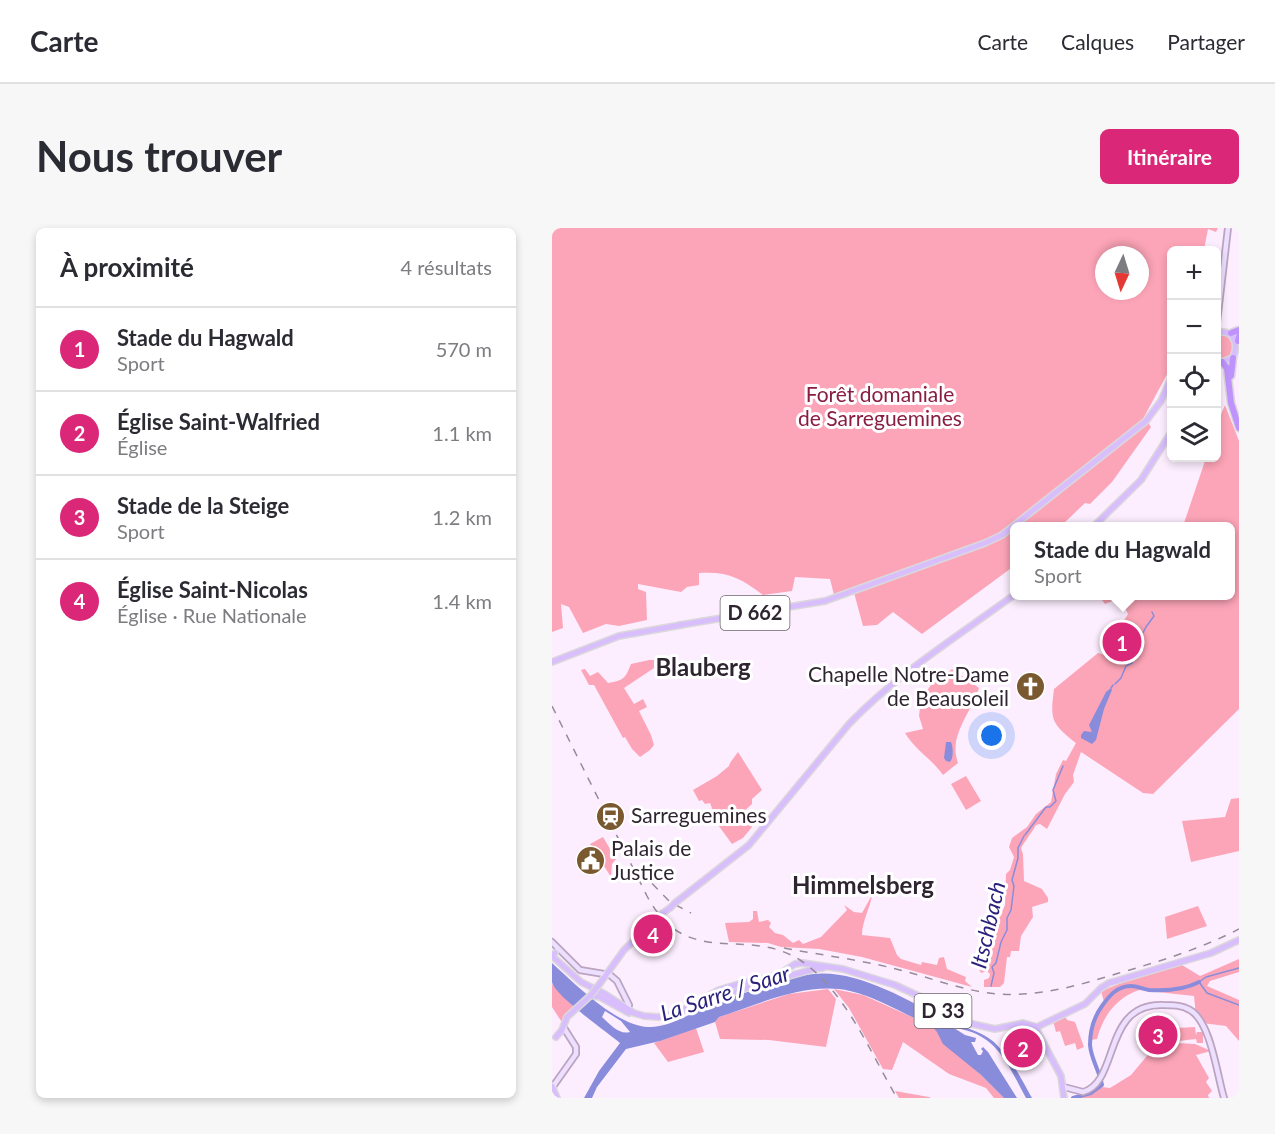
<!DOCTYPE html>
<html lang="fr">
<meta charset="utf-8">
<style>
body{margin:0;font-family:Lato,sans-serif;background:#f7f7f7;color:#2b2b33}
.controls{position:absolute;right:18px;top:18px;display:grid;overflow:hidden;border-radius:9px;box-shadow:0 3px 9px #0003}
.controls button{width:54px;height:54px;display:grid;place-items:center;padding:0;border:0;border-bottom:2px solid #e1e1e2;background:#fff;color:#2b2b33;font:30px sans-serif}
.compass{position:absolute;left:543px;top:18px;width:54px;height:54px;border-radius:50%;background:#fff;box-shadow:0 3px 9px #0003;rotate:184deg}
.you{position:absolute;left:440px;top:508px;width:21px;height:21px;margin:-15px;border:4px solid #fff;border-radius:50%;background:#1a73e8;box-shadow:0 0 0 9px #1a73e833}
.badge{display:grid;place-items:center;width:39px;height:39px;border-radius:50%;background:#db2777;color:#fff;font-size:20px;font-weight:700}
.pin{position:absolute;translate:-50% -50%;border:3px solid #fff;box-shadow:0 2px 6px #0006}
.popup{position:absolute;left:458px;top:294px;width:225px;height:78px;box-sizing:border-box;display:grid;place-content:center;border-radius:9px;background:#fff;filter:drop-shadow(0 2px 4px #0005);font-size:20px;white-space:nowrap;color:#7c7c81}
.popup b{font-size:22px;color:#2b2b33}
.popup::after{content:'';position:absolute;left:50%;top:100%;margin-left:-12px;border:12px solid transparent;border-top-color:#fff}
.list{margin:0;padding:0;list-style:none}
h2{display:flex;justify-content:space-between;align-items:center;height:78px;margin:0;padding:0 24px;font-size:26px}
h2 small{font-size:20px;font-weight:400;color:#7c7c81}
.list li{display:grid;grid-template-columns:39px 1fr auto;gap:18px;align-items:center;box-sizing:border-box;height:84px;padding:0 24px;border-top:2px solid #e1e1e2}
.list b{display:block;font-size:22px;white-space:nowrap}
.list p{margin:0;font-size:20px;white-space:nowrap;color:#7c7c81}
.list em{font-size:20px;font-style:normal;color:#7c7c81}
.icon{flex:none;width:33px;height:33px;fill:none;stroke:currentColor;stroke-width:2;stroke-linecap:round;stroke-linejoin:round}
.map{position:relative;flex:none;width:687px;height:870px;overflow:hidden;border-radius:9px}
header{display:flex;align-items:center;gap:36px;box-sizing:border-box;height:84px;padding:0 30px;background:#fff;border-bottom:2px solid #e1e1e2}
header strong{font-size:28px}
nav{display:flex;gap:33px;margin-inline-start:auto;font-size:21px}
.intro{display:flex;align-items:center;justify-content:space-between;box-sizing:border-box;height:144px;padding:0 36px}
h1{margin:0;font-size:42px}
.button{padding:15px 27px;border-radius:9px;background:#db2777;color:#fff;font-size:21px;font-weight:700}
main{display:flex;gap:36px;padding:0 36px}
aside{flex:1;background:#fff;border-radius:9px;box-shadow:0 3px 9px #0003}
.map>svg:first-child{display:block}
</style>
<header>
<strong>Carte</strong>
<nav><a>Carte</a><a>Calques</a><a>Partager</a></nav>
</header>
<div class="intro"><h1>Nous trouver</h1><a class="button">Itinéraire</a></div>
<main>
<aside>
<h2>À proximité<small>4 résultats</small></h2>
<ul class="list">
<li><span class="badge">1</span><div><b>Stade du Hagwald</b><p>Sport</p></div><em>570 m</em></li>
<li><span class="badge">2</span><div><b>Église Saint-Walfried</b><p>Église</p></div><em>1.1 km</em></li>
<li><span class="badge">3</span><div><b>Stade de la Steige</b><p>Sport</p></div><em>1.2 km</em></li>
<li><span class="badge">4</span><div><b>Église Saint-Nicolas</b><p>Église · Rue Nationale</p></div><em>1.4 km</em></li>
</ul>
</aside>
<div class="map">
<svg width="687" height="870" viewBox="0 0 687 870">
<rect width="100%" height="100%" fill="#fdeeff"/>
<g fill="#fda5b8" fill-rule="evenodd">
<path d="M0,0H666L664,4L656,1L652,22H620L619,139L592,189L599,199L560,254L538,276L533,275L509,298H462V338L370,406L341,384L325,397L311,398L301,361L282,367L278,351L243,349L240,363L211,367C189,350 175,343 147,345V357L135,359L129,364L86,356V361L94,364L95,392L67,398L54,396L31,405L17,379L9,376L11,400L0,404ZM552,27H588V63H552Z"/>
<path d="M674,105L684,114L678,130L670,132L665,130L664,107Z"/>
<path d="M673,177L687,213V481L601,566L591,565L529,524L521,547L522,554L513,566L495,601L488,596L484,597C479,606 474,611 469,620L471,626L472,653L490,661L496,670V674L480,679L481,689L469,708L467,723H459L458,729H455L452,755L448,759H432V752L437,750L438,746L435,743L429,745L424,735L431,715L441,713L444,697L453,677L454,646L458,642L462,629L457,619L460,610L475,599L484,586L499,574L504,546L511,532L514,533L524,515C499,495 498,492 502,461L546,425L570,432L555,424L569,396L586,404L571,433L588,403L571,394L576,386L568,370L553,376L547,368H678V298H631L654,230H664L665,196Z"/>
<path d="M97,432H102V440L72,460L82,476L91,471L95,479L87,483L99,507L102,517L98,522L88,529L80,521L73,509L71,510L42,457H37L29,442L33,441L38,448L46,444L56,455C72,452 73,451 79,436Z"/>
<path d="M400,441L427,460C419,486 396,507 406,535L391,547C380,531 363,522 353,505L371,501L367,488L368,479L365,477L379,457Z"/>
<path d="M186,524L210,562L200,571V576L189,586L200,599L191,610L180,616L161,590L163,588L158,575L153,576L150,572L147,573L141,562L165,548L177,538L178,535Z"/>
<path d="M414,548L429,573L414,582L399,556Z"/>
<path d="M687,570V623L639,634L630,593L673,589L679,571Z"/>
<path d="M51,609L64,631L60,636L59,649L38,616Z"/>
<path d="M320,667C319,678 310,693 310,707L338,710L345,727L349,731L369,737L370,734L385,737L387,730L392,729L395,741L414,749L413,753L420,759L310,729L267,721L229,719L216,715L177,714L173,695L197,694L201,691V683H205L207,694L216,692L219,695L217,699L223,705L231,707L241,715L247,712L251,716L269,709L295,682L292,677L302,684L310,685Z"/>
<path d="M646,678L655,698L615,711L613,689Z"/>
<path d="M687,731V744L658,753L655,758L687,772V813L674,798L650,795L644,788L642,768L587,762C564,770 551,788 545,811L539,812L543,789L552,774L549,763L593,746L630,737L648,748Z"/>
<path d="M0,756L22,779L11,796L0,779Z"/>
<path d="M276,761L284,771L274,819L217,812L168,811L163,794L167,789L237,766Z"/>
<path d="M282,761L311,767L380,798L452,870H442L434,860L397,846L351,814L340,842L331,841L297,780Z"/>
<path d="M513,788L515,792L523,794L532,819L525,822L523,815L513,818L508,803L504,804L501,793Z"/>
<path d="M619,796L621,813L593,818L590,800Z"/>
<path d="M643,799L644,807L645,804H651V815H645L644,811L626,813L625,800Z"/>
<path d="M144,800L152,824L116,834L102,815Z"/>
<path d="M624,815L643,816L659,823L644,827L657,850L654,854L660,863L656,867L657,870H523C533,858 544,858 558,860L579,847L599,823L611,821Z"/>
<path d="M343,863L377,869L379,870H347Z"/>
</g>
<g fill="#888cdb" fill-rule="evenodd">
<path d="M559,460L560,462L552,481L544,512L540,516L529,510V507L532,503L540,504L537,497L554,464Z"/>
<path d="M394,514H399C401,519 402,529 398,534L394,533L392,530Z"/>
<path d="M0,735C23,756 65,798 96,799C115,800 135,787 152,780C171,771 192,765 212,759C228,754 244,748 261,746C305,741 355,772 393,791C409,800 427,801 442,814C459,830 469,850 480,870H474C456,837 445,805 402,800L413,807L424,810L423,814H419L426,827H429L431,823L429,821L431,819L436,824L465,870H452L428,846L391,816L385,804L380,798C353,787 327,770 298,763C256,753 207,776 167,789L163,794L108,813L74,821L45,859L40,870H32L47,843L68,815C55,804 2,767 0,754C0,748 0,741 0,735ZM53,783L69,793L78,804C67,807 59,797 50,789Z"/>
</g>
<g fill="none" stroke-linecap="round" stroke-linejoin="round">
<g stroke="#888cdb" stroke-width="1.5">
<path d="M563,456L569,450L574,438L580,435V433L583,429L580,425L594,399L602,388L600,384"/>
<path d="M559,460L561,457"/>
<path d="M473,607L494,579H498L504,573L501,562L511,538"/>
<path d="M687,740L654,749L647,754L655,765L687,777"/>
<path d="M439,758L442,745L440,739L444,735L449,714L455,702V690L459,682L462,658L460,652L466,630V620L472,608"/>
</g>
<path stroke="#888cdb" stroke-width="4" d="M521,870L539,865L550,857C548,844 539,831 538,817C538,804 542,789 550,778C557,768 565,758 579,758C585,758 591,761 597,762C614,763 632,762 647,754"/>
<defs>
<g id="secondary">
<path d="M664,103L676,0"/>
<path d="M0,714L28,742L58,747L65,753L77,777L75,782"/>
<path d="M512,859L531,864C568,854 550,775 611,777C620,777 630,777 638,782C659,794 665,847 672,870"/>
<path d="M0,860L24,826V819L12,800"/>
</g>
<g id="primary">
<path d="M664,105C682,100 687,116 681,130L670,134L664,132"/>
<path d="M542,298L589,252L620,203"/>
<path d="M128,397L273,373L433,315L450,307L594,193L609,173L620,148"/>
<path d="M0,434L67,408L129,397"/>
<path d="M123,675L197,617L297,496C345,446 406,408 462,367"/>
<path d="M108,687L118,680"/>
<path d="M3,725L0,728L29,754L53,766L82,785L92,788L106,789L126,785L167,762L187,756L226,747L243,736L250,735L291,741L343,757L371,770L403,790L416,795L443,801L471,795L485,799"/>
<path d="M49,754L72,722L107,689"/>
<path d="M146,778L191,761L262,741L271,740"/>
<path d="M485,799L533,776L549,760L557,755L659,725L687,712"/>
<path d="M485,799L486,805L509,848L512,870"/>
<path d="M4,809L10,802L15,789L39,767L48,769L77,785"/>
<path d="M0,858L5,870"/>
</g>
<g id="highway">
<path d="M679,105L687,102"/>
<path d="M686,113L687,108"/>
<path d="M670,134L675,140L679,175L687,200"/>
<path d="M679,148L681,130"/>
</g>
</defs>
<use href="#secondary" stroke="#bca3bf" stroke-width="8"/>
<use href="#primary" stroke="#dad8da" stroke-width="8"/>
<use href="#highway" stroke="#dad8da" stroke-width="9"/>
<use href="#secondary" stroke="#ecdfff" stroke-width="4.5"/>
<use href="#primary" stroke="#d9befe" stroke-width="5"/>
<use href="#highway" stroke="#bf93fe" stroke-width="6"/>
<g stroke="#978b99" stroke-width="1.5" stroke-dasharray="8 8" stroke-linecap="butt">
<path d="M0,478L95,668C135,743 193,697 248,732C293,762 318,824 345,870"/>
<path d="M89,644L118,674L139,685"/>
<path d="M232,720C268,727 304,731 340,740C375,748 409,763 446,766C488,769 528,757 567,745C609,733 648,721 687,701"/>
</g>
<defs>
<g id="primary-bridge">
<path d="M118,680L123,675"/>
<path d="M107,689L108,687"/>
<path d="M39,767L49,754"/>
</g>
</defs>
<use href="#primary-bridge" stroke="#dad8da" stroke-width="8" stroke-linecap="butt"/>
<use href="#primary-bridge" stroke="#d9befe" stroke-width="5"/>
</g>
<defs>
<symbol id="church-disc" viewBox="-11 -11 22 22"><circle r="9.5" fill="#7a5830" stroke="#fff"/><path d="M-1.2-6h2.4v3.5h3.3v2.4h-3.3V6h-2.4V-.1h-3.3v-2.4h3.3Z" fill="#fff"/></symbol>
<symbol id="station-disc" viewBox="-11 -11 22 22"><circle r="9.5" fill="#7a5830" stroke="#fff"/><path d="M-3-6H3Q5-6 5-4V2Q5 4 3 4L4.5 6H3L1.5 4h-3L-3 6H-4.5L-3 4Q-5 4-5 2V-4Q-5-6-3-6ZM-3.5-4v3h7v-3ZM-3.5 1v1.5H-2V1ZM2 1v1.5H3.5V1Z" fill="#fff"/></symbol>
<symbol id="civic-disc" viewBox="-11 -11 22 22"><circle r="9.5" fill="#7a5830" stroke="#fff"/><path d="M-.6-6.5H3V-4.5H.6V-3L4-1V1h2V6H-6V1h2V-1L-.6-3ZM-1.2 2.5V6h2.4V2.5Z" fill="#fff"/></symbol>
</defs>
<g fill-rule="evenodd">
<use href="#church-disc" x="462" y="442" width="33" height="33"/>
<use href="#station-disc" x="42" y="572" width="33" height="33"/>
<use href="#civic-disc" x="22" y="616" width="33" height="33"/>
</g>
<g text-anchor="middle" stroke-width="6" stroke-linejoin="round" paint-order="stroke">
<g fill="#fff" stroke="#6d666e" stroke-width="1.5">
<rect x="168.5" y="368" width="69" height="34" rx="4.5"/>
<rect x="362.5" y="766" width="57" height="34" rx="4.5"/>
</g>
<g font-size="20" font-weight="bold" fill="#2f2530">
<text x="203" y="392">D 662</text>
<text x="391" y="790">D 33</text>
</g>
<g font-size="21" fill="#891c42" stroke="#fff">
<text x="328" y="174">Forêt domaniale<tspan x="328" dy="24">de Sarreguemines</tspan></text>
</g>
<g font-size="21" fill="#2f2530" stroke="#fff" text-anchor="start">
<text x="457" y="454" text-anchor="end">Chapelle Notre-Dame<tspan x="457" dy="24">de Beausoleil</tspan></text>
<text x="79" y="595">Sarreguemines</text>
<text x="59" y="628">Palais de<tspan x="59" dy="24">Justice</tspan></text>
</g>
<g font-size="22" font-style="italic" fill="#2b207b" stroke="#fff">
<text transform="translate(436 697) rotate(-77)" y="8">Itschbach</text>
<text transform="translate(173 765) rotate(-18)" y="8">La Sarre / Saar</text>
</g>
<g font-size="24" font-weight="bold" fill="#2f2530" stroke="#fff">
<text x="151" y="448">Blauberg</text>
<text x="311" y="666">Himmelsberg</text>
</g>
</g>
</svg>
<div class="controls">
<button>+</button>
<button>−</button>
<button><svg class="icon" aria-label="locate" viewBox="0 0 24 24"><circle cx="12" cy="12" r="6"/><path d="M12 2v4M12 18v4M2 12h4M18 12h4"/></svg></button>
<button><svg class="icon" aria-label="layers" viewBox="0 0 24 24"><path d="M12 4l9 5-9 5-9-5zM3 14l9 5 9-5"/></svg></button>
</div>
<svg class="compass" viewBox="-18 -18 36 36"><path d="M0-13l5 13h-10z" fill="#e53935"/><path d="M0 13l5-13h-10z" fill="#7c7c81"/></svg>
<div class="you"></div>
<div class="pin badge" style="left:570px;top:414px">1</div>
<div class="popup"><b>Stade du Hagwald</b>Sport</div>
<div class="pin badge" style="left:471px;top:820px">2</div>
<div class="pin badge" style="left:606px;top:807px">3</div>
<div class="pin badge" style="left:101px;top:706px">4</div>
</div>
</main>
